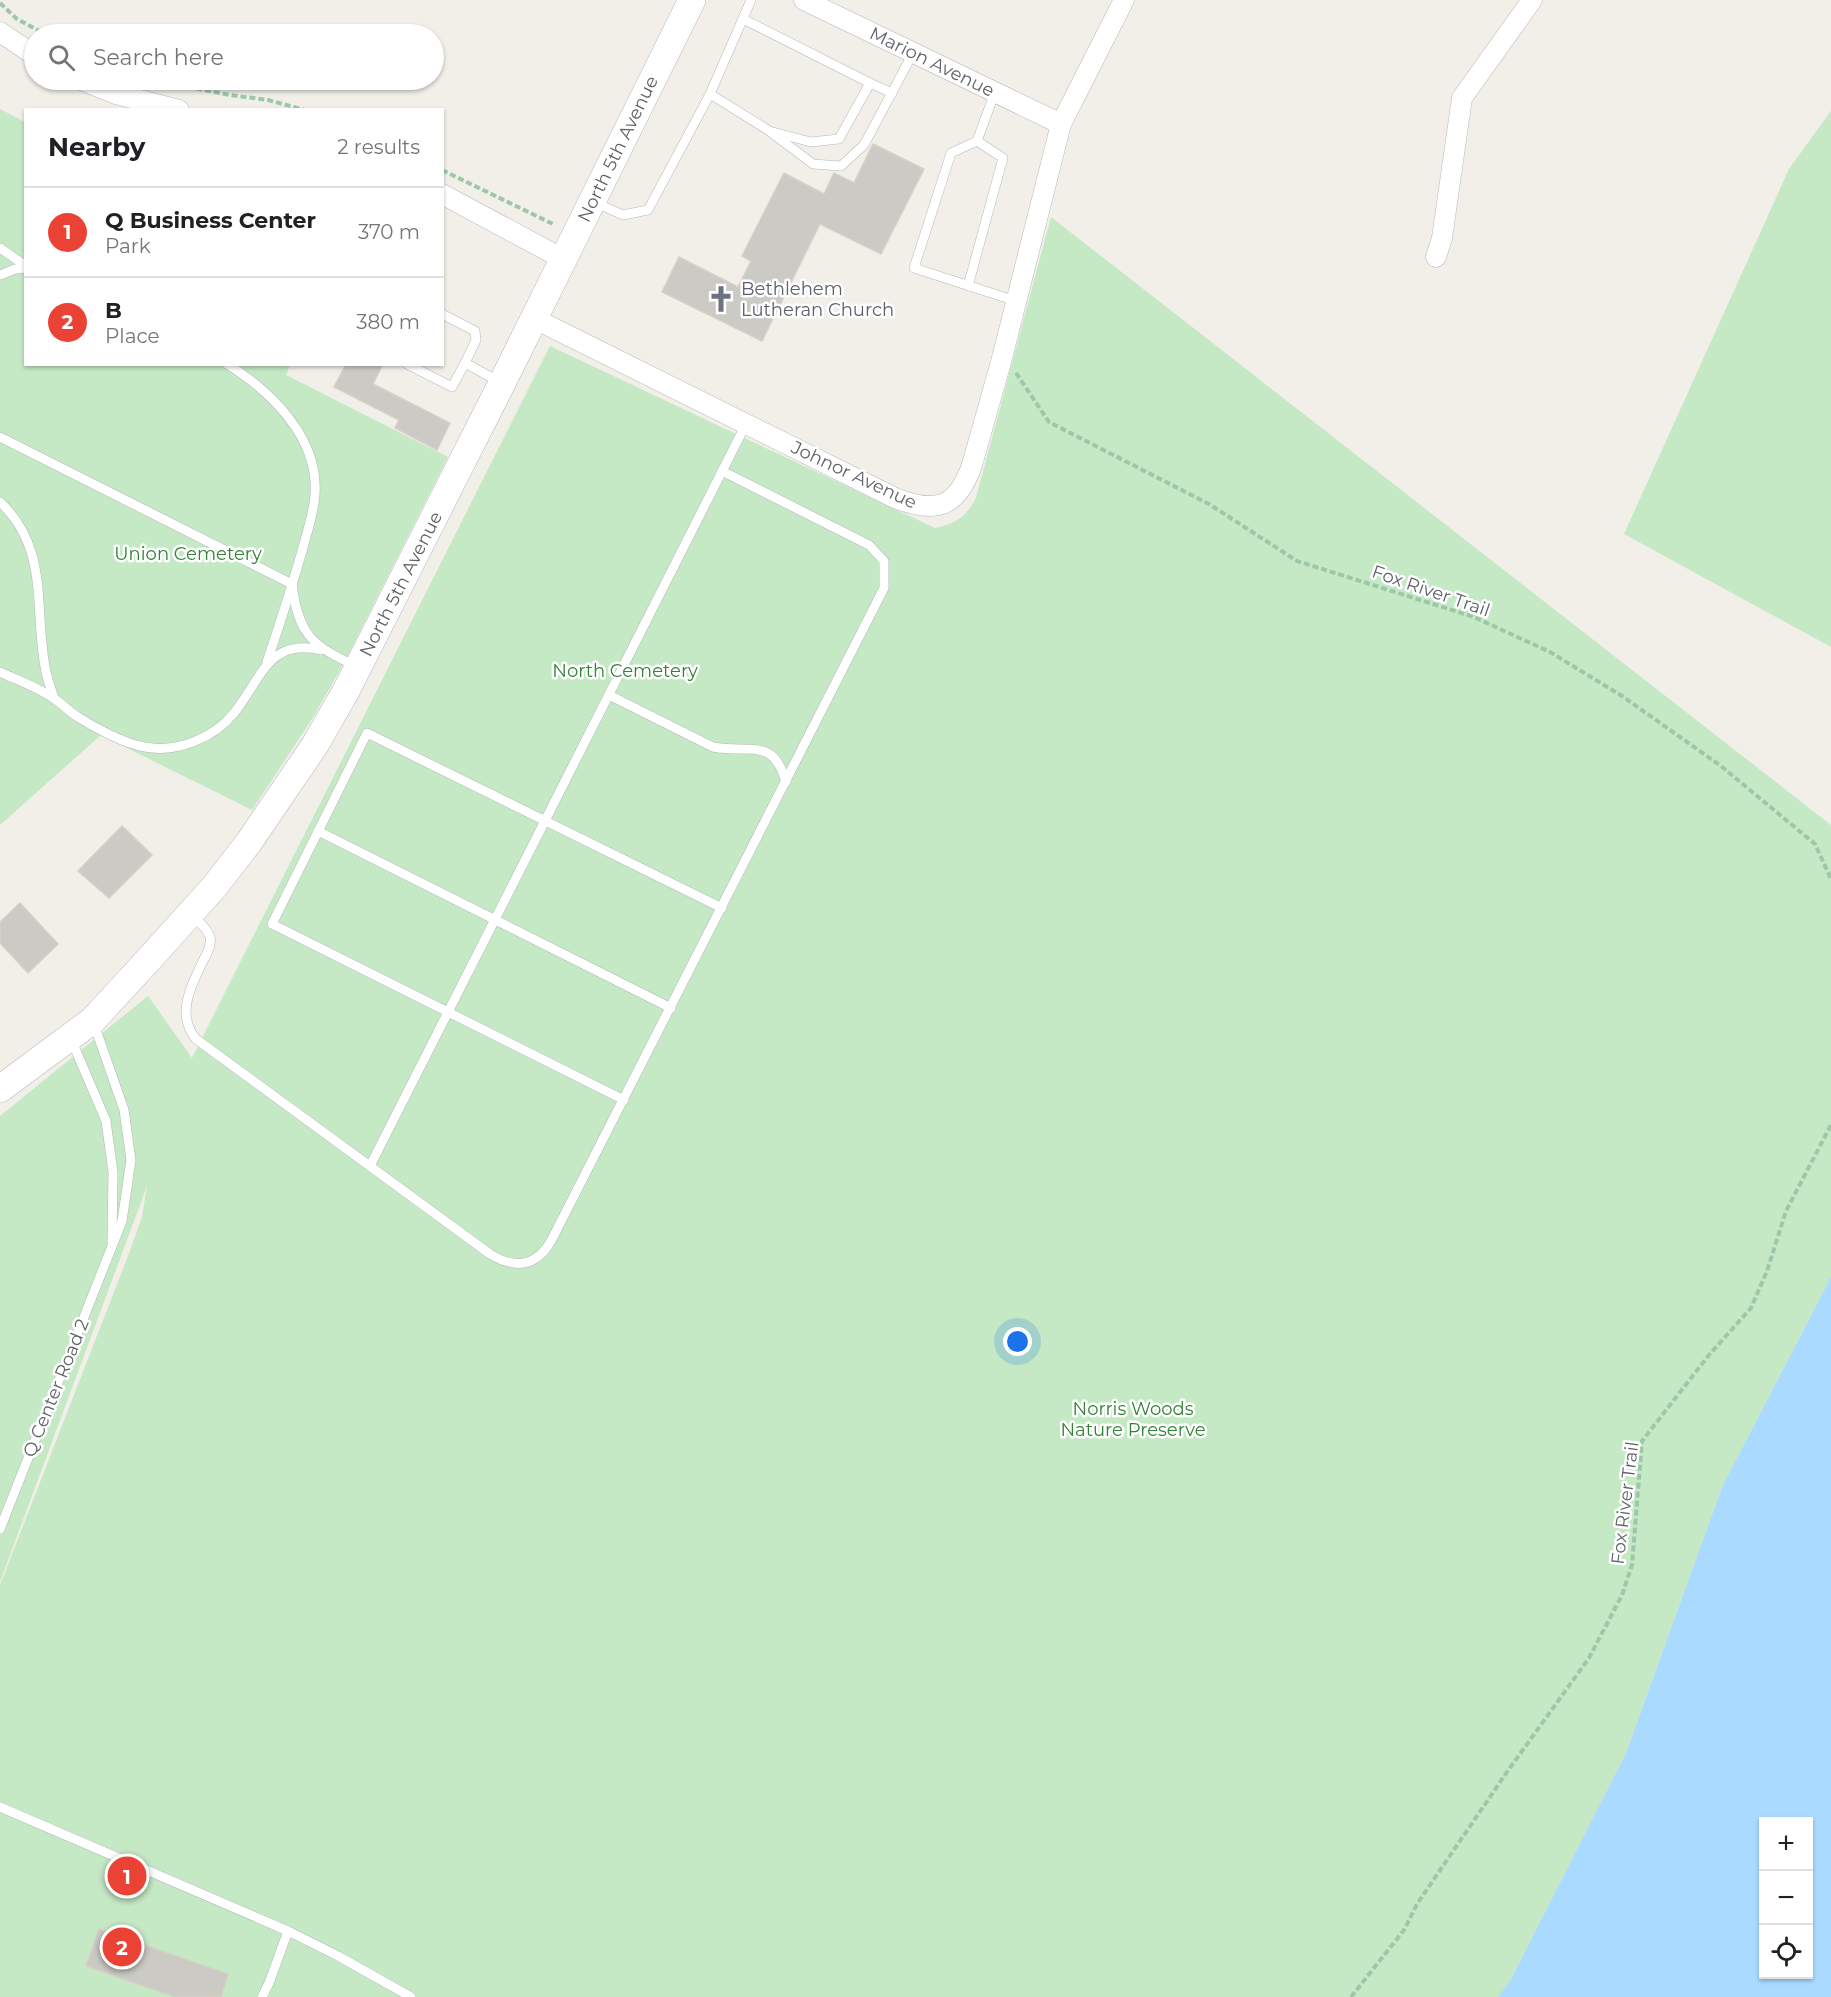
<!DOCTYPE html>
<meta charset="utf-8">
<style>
body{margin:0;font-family:Montserrat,sans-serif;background:#f2f2f2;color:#202124}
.controls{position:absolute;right:18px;bottom:18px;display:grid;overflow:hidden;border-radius:0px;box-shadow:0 2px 4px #0004}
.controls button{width:54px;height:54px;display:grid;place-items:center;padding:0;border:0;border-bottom:2px solid #e0e0e0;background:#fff;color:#202124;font:30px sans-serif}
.you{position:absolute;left:1018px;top:1342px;width:21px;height:21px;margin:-15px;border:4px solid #fff;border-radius:50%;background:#1a73e8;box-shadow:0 0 0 9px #1a73e833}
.badge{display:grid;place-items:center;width:39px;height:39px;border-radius:50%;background:#ea4335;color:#fff;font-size:20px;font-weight:700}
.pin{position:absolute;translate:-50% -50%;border:3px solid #fff;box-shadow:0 2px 6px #0006}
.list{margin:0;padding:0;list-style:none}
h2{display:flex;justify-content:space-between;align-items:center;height:78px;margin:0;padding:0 24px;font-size:26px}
h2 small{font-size:20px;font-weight:400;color:#757577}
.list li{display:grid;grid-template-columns:39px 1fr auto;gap:18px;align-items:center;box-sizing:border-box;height:90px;padding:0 24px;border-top:2px solid #e0e0e0}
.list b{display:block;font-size:22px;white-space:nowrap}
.list p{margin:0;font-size:20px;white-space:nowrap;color:#757577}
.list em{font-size:20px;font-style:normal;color:#757577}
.icon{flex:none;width:33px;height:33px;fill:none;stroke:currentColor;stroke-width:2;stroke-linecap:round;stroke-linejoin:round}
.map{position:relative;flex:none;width:1831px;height:1997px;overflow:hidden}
.search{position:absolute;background:#fff;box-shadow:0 2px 4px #0004;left:24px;top:24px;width:420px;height:66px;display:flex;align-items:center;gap:15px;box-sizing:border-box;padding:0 21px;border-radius:33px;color:#757577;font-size:22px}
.panel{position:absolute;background:#fff;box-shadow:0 2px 4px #0004;left:24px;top:108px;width:420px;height:258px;border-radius:0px}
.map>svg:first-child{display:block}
</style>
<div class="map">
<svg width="1831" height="1997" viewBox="0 0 1831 1997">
<rect width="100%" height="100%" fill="#f1efe8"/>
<g fill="#c5e8c5">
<path d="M0,109L25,122L26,364L290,365L286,375L448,457L345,661L314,716L252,810L101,735L0,825Z"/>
<path d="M1831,111V647L1624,534L1789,169Z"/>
<path d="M1051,217L1831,825V1277L1722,1487L1626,1753L1510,1981L1498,1997H0V1585L128,1256L142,1217L147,1186L0,1582V1116L148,996L192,1058L550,346L935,528C957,523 965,518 976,498Z"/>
</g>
<path fill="#aadaff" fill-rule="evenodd" d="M1831,1277V1997H1498L1510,1981L1626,1753L1722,1487ZM1764,1822H1808V1974H1764Z"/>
<g fill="#cccac5" stroke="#d6d1c6" stroke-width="1.5">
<path d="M873,144L924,169L881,254L820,224L762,341L662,292L679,257L738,287L751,261L742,256L784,173L824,194L834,173L854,183Z"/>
<path d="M346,364H383L373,384L450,423L437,450L395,428L399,420L334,387Z"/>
<path d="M122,826L152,855L109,898L78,871Z"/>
<path d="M20,903L58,944L28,973L0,943V922Z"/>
<path d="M99,1929L228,1974L221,1997H175L86,1966Z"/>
</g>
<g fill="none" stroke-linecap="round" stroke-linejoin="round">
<defs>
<g id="lane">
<path d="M743,19L870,83"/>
<path d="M995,92L977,141L951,153L914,268L1016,301"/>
<path d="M710,94L768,130L813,164L841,166L864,145L913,53"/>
<path d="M773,132L811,142L839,139L870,83L892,93"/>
<path d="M594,202L623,215L648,210L710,94L751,0"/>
<path d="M0,248L26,266"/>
<path d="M0,275L15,269L26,268"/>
<path d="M968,286L1003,158L977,141"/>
<path d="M442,314L475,331L476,340L465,363L500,382"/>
<path d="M227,364C272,392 319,438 315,495C314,511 308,529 304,544C293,584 280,623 267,662"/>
<path d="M407,364L452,387L465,363"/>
<path d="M0,437L292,584C298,634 312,646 356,666"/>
<path d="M0,502C51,550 33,611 46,672C48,681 51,689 54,698"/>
<path d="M0,672C17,680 37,687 53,698C62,703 69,712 78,717C95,728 125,744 145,747C177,753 214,738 234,713C261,680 268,637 321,650"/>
<path d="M609,695L713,747C749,754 773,736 786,782"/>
<path d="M318,831L671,1008"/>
<path d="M192,915C198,921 208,929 210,937C212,944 207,953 204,959C192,984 175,1014 196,1039L490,1254C515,1269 536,1267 551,1241L884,588V561L869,545L722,471"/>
<path d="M71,1039L106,1121L113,1172L112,1242"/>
<path d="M624,1100L272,924L367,733L722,908"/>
<path d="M370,1166L746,424"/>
<path d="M0,1529L122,1221L131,1160L124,1110L94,1024"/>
<path d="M0,1807L288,1931L338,1956L411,1997"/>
<path d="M262,1997L269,1983L288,1931"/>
</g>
<g id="street">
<path d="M804,0L1061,124"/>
<path d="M0,32L34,55"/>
<path d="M81,80L116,94L179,110"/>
<path d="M442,194L563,259"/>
<path d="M1436,257L1442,238L1462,98L1532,0"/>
<path d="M535,319L895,498C936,514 957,508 972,465L1001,362L1061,124L1124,0"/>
</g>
<path id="secondary" d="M0,1089L93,1020L151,957L215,886L249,842L315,745L346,691L502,383L692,0"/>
</defs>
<use href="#lane" stroke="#b5b8bc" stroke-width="10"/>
<use href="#street" stroke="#b5b8bc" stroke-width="21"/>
<use href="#secondary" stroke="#b6babf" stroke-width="28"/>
<g stroke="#9cc7a9" stroke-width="4" stroke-dasharray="6 3" stroke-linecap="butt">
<path d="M0,3L17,19L45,34"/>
<path d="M152,80L230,95L268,100L305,110"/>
<path d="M442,170L553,224"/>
<path d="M1016,373L1049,422L1209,504L1297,561L1474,617L1550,652L1622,696L1721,766L1815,844L1831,879"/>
<path d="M1351,1997L1404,1930L1417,1904L1507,1772L1589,1658L1622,1595L1632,1565L1642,1441L1709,1355L1751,1308L1767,1271L1786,1211L1831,1125"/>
</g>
<use href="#lane" stroke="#fff" stroke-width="9"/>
<use href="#street" stroke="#fff" stroke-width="20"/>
<use href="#secondary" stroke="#fff" stroke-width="27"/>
</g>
<defs>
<symbol id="church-bare" viewBox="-9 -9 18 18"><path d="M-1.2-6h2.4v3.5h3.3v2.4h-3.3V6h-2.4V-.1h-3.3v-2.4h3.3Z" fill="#6b7280" stroke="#fff" stroke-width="2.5" paint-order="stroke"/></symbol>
</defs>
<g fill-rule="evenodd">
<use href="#church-bare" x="702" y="280" width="38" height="38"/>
</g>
<g text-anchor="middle" stroke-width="5" stroke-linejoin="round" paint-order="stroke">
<g font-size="18" fill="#5f6368" stroke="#fff">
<text transform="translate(932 62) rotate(26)" y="6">Marion Avenue</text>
<text transform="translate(618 149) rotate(-64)" y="6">North 5th Avenue</text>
<text transform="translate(854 475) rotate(25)" y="6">Johnor Avenue</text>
<text transform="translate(401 584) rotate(-63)" y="6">North 5th Avenue</text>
<text transform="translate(1431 591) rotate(19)" y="6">Fox River Trail</text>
<text transform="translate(56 1388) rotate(-68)" y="6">Q Center Road 2</text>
<text transform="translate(1625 1503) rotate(-83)" y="6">Fox River Trail</text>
</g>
<g font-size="18" fill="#5b616d" stroke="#fff" text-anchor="start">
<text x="741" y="295">Bethlehem<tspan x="741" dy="21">Lutheran Church</tspan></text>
</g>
<g font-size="18" fill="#348238" stroke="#fff">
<text x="188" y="560">Union Cemetery</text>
<text x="625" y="677">North Cemetery</text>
<text x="1133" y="1415">Norris Woods<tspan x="1133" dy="21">Nature Preserve</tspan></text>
</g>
</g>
</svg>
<div class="controls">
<button>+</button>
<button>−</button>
<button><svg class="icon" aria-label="locate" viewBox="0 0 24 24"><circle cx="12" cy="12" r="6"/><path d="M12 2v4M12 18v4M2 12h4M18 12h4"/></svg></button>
</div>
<div class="you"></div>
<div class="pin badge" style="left:127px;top:1876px">1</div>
<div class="pin badge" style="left:122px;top:1947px">2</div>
<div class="search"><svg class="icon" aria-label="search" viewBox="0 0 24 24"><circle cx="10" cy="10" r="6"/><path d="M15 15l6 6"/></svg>Search here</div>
<section class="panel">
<h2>Nearby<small>2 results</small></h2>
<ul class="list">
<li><span class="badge">1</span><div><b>Q Business Center</b><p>Park</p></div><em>370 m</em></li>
<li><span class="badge">2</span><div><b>B</b><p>Place</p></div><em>380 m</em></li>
</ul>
</section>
</div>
